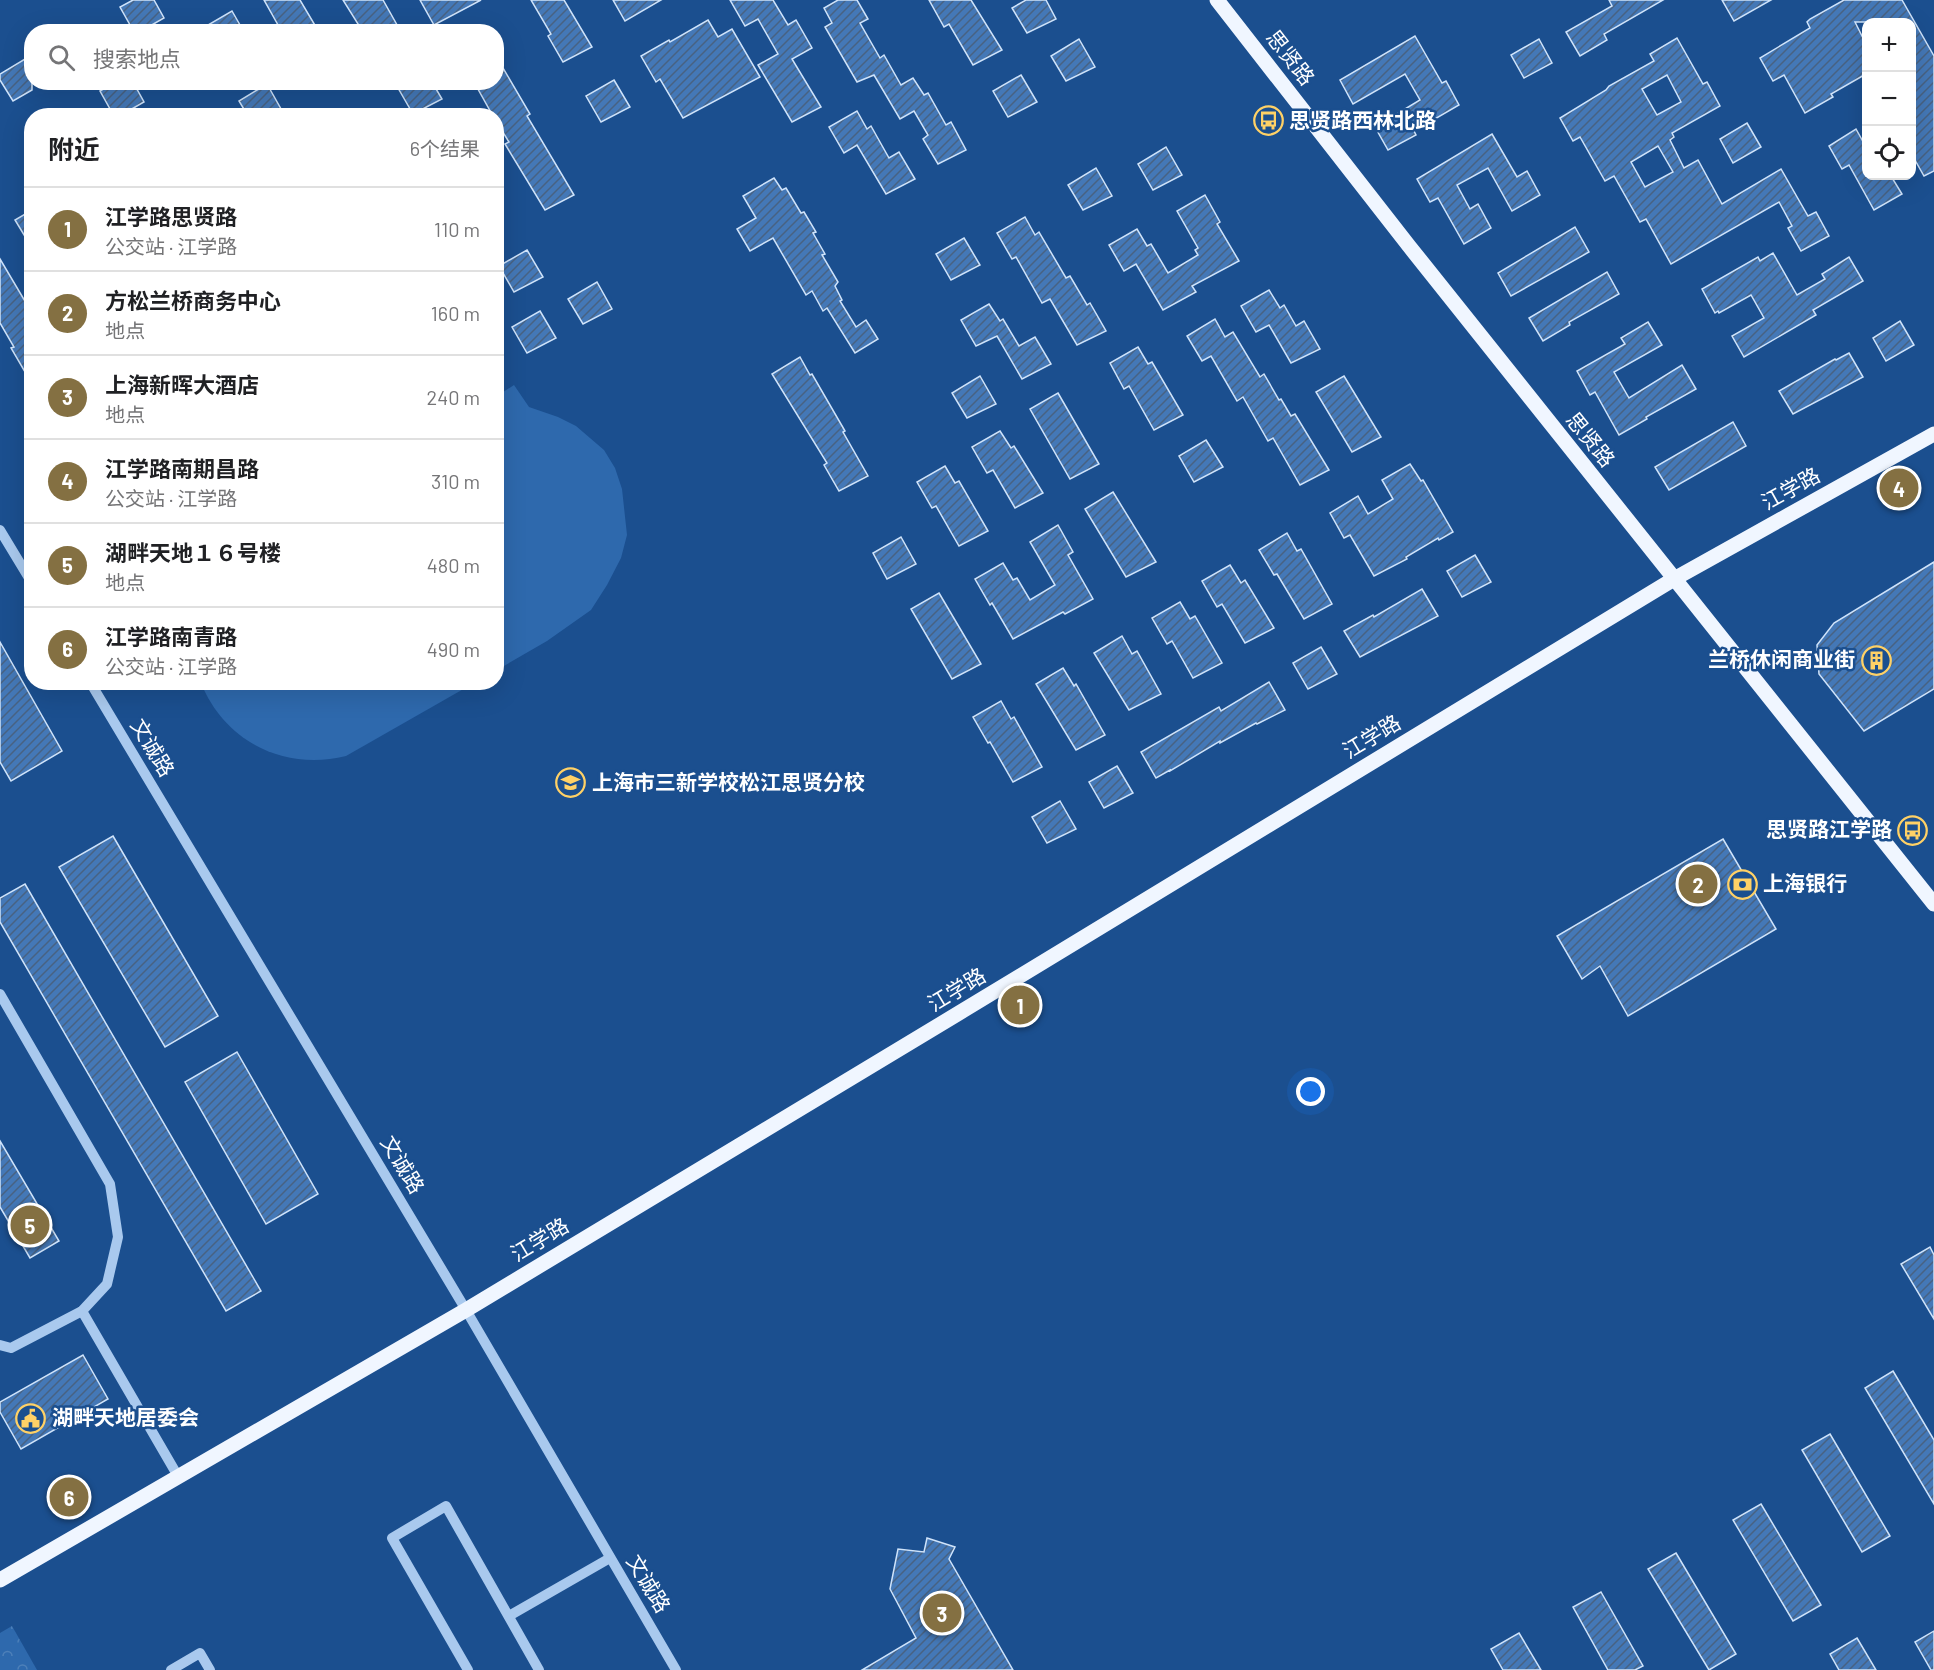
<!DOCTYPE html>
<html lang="zh">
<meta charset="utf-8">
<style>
body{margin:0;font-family:Barlow,"Noto Sans SC",sans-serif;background:#f6f6f6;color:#202124}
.controls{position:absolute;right:18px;top:18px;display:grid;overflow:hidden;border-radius:12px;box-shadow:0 6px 24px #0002}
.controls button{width:54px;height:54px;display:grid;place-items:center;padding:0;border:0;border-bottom:2px solid #e0e0e0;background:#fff;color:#202124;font:30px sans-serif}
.you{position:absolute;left:1311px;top:1092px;width:21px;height:21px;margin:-15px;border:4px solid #fff;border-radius:50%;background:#1a73e8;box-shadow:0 0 0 9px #1a73e833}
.badge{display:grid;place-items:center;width:39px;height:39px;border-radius:50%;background:#847042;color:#fff;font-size:20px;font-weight:700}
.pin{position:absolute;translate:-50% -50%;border:3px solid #fff;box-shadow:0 2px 6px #0006}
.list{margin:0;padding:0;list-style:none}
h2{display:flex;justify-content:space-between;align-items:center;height:78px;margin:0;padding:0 24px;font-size:26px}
h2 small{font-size:20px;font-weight:400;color:#757577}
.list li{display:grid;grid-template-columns:39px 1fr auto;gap:18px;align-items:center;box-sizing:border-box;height:84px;padding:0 24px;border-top:2px solid #e0e0e0}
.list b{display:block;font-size:22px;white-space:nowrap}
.list p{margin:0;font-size:20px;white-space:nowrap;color:#757577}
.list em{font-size:20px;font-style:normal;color:#757577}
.icon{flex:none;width:33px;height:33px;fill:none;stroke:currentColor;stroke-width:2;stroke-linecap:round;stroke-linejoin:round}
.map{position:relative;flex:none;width:1934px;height:1670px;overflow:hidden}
.search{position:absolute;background:#fff;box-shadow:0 6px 24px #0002;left:24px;top:24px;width:480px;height:66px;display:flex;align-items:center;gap:15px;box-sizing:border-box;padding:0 21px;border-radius:24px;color:#757577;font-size:22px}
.panel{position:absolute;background:#fff;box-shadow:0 6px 24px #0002;left:24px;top:108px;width:480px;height:582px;border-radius:24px}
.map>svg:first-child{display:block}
</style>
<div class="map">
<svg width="1934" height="1670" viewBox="0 0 1934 1670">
<defs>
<pattern id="forest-crowns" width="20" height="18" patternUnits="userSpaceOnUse" patternTransform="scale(1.5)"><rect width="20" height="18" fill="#2e69ad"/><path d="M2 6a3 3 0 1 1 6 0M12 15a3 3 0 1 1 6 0" fill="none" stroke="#4d80b9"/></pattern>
<pattern id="building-hatch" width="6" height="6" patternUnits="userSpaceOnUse" patternTransform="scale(1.5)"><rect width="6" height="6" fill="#4478b7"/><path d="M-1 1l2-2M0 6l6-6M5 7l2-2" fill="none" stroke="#486282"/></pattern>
</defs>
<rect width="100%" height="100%" fill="#1b4f8f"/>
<path fill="url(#forest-crowns)" d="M12,1626L37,1670H0V1633Z"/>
<g fill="#2e69ad">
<path d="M514,385L529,407L558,417L576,426L604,450L615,468L622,489L627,535L621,558L607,585L591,610L547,641L497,670V396Z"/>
<path d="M201,683H474L346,756C284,771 225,742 201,683Z"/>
</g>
<g fill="url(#building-hatch)" stroke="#cfe3fa" stroke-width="1.5" fill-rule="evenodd">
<path d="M133,0H154L164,18L150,26L149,25L138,32H134L120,7Z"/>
<path d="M264,0H300L319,32H282Z"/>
<path d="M343,0H383L401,32H363Z"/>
<path d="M420,0H481L434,25Z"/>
<path d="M531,0H564L592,47L563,62L548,36L551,34Z"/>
<path d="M613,0H661L625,21Z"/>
<path d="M730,0H773L788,25L796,20L812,48L792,59L821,107L792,122L758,65L778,54L758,19L745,26Z"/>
<path d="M838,0H857L868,19L860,23L880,58L884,55L901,85L913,78L924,95L928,93L946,125L951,122L966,150L938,164L923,139L928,135L914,111L900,119L874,75L857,82L825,27L832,23L824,8Z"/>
<path d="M929,0H971L1002,50L973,65L949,24L944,27Z"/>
<path d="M1026,0H1046L1056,19L1027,33L1012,8Z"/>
<path d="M1609,0H1663L1604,34L1607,40L1580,56L1566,32L1612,6Z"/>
<path d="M1722,0H1771L1734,21Z"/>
<path d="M1844,0H1902L1934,56V171L1924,176L1911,153V22H1855L1866,44V74L1831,94L1833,97L1805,113L1784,75L1773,81L1760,58L1810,28L1807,22L1810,19Z"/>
<path d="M232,11L244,32H196Z"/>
<path d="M708,20L718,37L732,29L760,77L683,118L660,79L656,82L641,56L669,40L670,42Z"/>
<path d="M1415,36L1442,83L1446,81L1459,105L1414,131L1416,135L1388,150L1375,127L1420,100L1405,74L1353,104L1340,80Z"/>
<path d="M1677,38L1703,84L1707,82L1720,106L1672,133L1674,137L1670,140L1684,168L1698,160L1722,204L1781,169L1808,216L1816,212L1829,236L1801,251L1788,228L1792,226L1779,202L1671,264L1646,219L1640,222L1614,176L1605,181L1580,137L1573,141L1560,118L1606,90L1609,86L1654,61L1650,54ZM1667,75L1681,102L1657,115L1642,89ZM1658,146L1673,172L1645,187L1631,162Z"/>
<path d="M1079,39L1095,67L1066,81L1051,56Z"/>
<path d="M1539,39L1552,63L1524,78L1511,55Z"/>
<path d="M496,56L530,114L527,116L574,195L545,210L505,144L509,142L496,121V116H493L474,82H496Z"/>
<path d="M25,59L32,70V90L13,101L0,80V74Z"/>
<path d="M1021,75L1037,102L1008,117L993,91Z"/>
<path d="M614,80L630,107L601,122L586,96Z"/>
<path d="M115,82H133L144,102L130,110L129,109L114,116L100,91Z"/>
<path d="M407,82H432L442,99L413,114L398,88Z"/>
<path d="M267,84L285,116H248L239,101Z"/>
<path d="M857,111L867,129L871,126L889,158L899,152L915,179L886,194L857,145L844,153L829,127Z"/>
<path d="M1747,123L1761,147L1733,163L1720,139Z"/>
<path d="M1856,129L1866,147V176H1891L1902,194L1874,210L1849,165L1842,169L1829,146Z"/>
<path d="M1492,134L1517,177L1527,171L1540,195L1512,211L1488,168L1457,185L1470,209L1478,204L1491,228L1464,244L1438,198L1430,202L1417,179Z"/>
<path d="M1166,147L1182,175L1153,190L1138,164Z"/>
<path d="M1096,168L1112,196L1083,210L1068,185Z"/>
<path d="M774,178L782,190L786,188L801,213L804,212L816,232L813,233L825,254L822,255L838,282L835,286L842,300L840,301L856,327L866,320L878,339L855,353L827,308L823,311L812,291L806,295L773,238L750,251L737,229L756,218L743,196Z"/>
<path d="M1205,195L1220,222L1217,224L1239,261L1192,286L1196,292L1163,310L1136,264L1124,271L1109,245L1137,229L1147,246L1151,244L1168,273L1198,255L1195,250L1198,248L1177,211Z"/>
<path d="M32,210V248L15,220Z"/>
<path d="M1025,217L1035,235L1039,232L1066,278L1070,276L1087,305L1090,303L1106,331L1077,345L1050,299L1042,303L1016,257L1012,259L997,233Z"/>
<path d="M1575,227L1589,252L1511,296L1498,273Z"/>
<path d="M964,238L980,265L951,280L936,254Z"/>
<path d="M527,250L543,277L514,292L499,266Z"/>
<path d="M1773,253L1797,295L1825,279L1822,274L1849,257L1863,281L1813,310L1816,315L1744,357L1732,336L1764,318L1751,295L1719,313L1718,311L1715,313L1702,289L1758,257L1760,261Z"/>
<path d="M0,259L32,313V384L11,348L14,347L0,323Z"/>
<path d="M1607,272L1619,294L1569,322L1570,325L1543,341L1529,318Z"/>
<path d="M597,282L612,309L583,324L568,299Z"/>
<path d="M1269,290L1280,308L1284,305L1296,326L1304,321L1320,349L1291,363L1269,325L1256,332L1241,306Z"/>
<path d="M989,304L1000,321L1003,319L1019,346L1035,337L1051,364L1022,379L997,336L976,346L961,320Z"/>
<path d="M540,311L556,338L527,353L512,327Z"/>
<path d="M1215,319L1225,337L1233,332L1260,377L1264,374L1279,400L1281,399L1291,416L1295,414L1329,470L1300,485L1273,438L1268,441L1243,397L1237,401L1211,356L1202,361L1187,336Z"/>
<path d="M1900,321L1914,345L1886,361L1873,338Z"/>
<path d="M1648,322L1662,345L1614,372L1629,398L1682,365L1696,389L1646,417L1647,419L1619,435L1595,392L1590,395L1577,371L1625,344L1621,338Z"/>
<path d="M1138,347L1148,364L1152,362L1183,415L1154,430L1129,386L1124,389L1110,363Z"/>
<path d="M1849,353L1863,377L1793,414L1779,391L1835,359L1836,360Z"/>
<path d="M800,357L810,375L812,374L845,431L843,432L868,476L839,491L824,465L827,463L772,374Z"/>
<path d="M980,376L996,404L967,418L952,393Z"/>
<path d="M1344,376L1381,437L1352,452L1316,392Z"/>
<path d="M1058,393L1099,464L1070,479L1030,409Z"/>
<path d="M1733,422L1746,446L1669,490L1655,467Z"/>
<path d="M1000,431L1011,448L1014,446L1043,493L1015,508L993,470L987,473L972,447Z"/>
<path d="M1206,440L1223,467L1194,482L1179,456Z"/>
<path d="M1410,464L1421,481L1423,480L1453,532L1439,540L1438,538L1406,557L1407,559L1374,576L1350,535L1344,538L1330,513L1358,496L1368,514L1393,499L1382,480Z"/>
<path d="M945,466L955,483L959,481L988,531L959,546L936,506L932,508L917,482Z"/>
<path d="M1113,492L1156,562L1126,577L1085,509Z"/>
<path d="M1058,525L1073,552L1068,555L1093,599L1065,614L1063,612L1013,639L992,603L990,605L975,579L1003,563L1013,580L1017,578L1030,600L1055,585L1030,542Z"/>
<path d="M1287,533L1297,551L1301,549L1332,604L1304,619L1277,574L1274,575L1259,550Z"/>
<path d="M901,537L916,564L887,579L873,553Z"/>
<path d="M1475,555L1491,582L1462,597L1447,571Z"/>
<path d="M1934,562V689L1864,731L1819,674L1817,645L1834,623Z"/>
<path d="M1230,565L1241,583L1245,580L1274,628L1245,643L1222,604L1217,607L1202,581Z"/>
<path d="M1422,589L1438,616L1360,657L1344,631L1373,615L1374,617Z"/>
<path d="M939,593L981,664L952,679L911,609Z"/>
<path d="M1180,602L1190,619L1195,616L1222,663L1193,678L1172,641L1167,644L1152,618Z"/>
<path d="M1122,636L1132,654L1137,651L1161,694L1129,710L1094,653Z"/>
<path d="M0,642L62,751L11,781L0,762Z"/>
<path d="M1321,647L1337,674L1308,689L1293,663Z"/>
<path d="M1063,668L1074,686L1076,684L1105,735L1076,750L1036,684Z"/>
<path d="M1269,682L1285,710L1257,724L1256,723L1220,743V741L1170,771V770L1156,778L1141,752L1219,707L1221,711Z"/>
<path d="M1001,701L1011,719L1014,717L1042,767L1013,782L990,742L988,743L973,717Z"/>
<path d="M1117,766L1133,793L1104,808L1089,782Z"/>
<path d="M1060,801L1076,829L1047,843L1032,817Z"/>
<path d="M113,836L218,1016L165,1047L59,867Z"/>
<path d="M1723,839L1776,929L1628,1016L1600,966L1582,979L1557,936Z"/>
<path d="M25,884L261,1291L226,1311L0,922V898Z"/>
<path d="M237,1052L318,1194L266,1224L185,1082Z"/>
<path d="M0,1141L59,1241L30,1258L0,1207Z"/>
<path d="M1930,1247L1934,1255V1319L1901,1264Z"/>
<path d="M83,1355L108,1399L21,1449L0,1412V1402Z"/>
<path d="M1893,1371L1934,1440V1504L1865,1388Z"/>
<path d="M1830,1434L1890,1536L1862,1552L1802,1450Z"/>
<path d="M1761,1504L1821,1605L1793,1621L1733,1520Z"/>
<path d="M927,1538L955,1547L949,1559L1013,1670H862L916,1638L890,1589L898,1549L924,1552Z"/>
<path d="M1676,1553L1736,1654L1709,1670L1648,1569Z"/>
<path d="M1601,1592L1643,1666L1635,1670H1608L1573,1607Z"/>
<path d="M1934,1631V1670H1931L1915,1642Z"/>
<path d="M1519,1633L1541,1670H1503L1491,1649Z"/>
<path d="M1857,1638L1876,1670H1839L1830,1654Z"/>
</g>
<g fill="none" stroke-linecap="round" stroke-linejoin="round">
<g stroke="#a9c9ee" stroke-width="10">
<path d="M0,530L32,583"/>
<path d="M90,682L466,1310L676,1670"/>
<path d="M0,994L110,1184L118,1237L107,1284L82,1311L11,1348L0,1345"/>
<path d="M82,1311L179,1478"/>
<path d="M509,1616L610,1558"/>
<path d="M171,1670L200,1653L210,1670"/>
<path d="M468,1670L392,1538L446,1506L539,1670"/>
</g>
<g stroke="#f0f6ff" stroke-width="15">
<path d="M1217,0L1409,246L1934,904"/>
<path d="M0,1580L466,1310L959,1013L1674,579L1934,434"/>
</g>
</g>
<defs>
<symbol id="bus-ring" viewBox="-11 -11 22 22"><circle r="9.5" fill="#1b4f8f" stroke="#ffd166" stroke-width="1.5"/><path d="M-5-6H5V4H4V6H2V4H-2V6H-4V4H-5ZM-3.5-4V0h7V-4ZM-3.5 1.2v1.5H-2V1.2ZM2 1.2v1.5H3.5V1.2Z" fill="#ffd166"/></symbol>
<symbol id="building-ring" viewBox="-11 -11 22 22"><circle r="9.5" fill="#1b4f8f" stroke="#ffd166" stroke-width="1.5"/><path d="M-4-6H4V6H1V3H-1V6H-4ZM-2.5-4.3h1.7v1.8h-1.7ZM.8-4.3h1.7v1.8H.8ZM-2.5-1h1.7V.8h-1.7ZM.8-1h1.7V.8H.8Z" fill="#ffd166"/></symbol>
<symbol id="school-ring" viewBox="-11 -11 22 22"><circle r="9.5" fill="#1b4f8f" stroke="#ffd166" stroke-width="1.5"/><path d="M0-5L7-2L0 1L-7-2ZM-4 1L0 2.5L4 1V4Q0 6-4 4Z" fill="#ffd166"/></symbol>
<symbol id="bank-ring" viewBox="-11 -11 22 22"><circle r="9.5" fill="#1b4f8f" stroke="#ffd166" stroke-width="1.5"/><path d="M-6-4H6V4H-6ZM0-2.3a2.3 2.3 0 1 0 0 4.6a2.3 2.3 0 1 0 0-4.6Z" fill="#ffd166"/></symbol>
<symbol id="civic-ring" viewBox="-11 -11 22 22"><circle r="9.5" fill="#1b4f8f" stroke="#ffd166" stroke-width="1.5"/><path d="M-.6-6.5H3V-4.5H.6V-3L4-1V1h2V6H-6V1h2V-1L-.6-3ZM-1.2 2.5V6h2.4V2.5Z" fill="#ffd166"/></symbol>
</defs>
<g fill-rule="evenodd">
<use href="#bus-ring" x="1252" y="104" width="33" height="33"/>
<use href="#building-ring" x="1860" y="644" width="33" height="33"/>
<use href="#school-ring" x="554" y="766" width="33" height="33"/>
<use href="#bus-ring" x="1896" y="814" width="33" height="33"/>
<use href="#bank-ring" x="1726" y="868" width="33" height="33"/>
<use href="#civic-ring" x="14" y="1402" width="33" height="33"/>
</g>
<g text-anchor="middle" stroke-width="5" stroke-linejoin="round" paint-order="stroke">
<g font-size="21" fill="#fff" stroke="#1b4f8f">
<text transform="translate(1290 58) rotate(52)" y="7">思贤路</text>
<text transform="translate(1590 440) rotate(51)" y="7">思贤路</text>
<text transform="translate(1791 489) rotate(-29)" y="7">江学路</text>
<text transform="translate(1372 737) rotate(-31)" y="7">江学路</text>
<text transform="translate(152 748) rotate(59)" y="7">文诚路</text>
<text transform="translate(957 990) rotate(-31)" y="7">江学路</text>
<text transform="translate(402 1165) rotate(59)" y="7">文诚路</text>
<text transform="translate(540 1240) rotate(-31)" y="7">江学路</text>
<text transform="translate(648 1584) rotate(59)" y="7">文诚路</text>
</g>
<g font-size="21" font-weight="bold" fill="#fff" stroke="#1b4f8f" text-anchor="start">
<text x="1289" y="128">思贤路西林北路</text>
<text x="1855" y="667" text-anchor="end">兰桥休闲商业街</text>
<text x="592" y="790">上海市三新学校松江思贤分校</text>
<text x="1892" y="837" text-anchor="end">思贤路江学路</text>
<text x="1763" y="891">上海银行</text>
<text x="52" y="1425">湖畔天地居委会</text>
</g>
</g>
</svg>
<div class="controls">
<button>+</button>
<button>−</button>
<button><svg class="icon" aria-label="locate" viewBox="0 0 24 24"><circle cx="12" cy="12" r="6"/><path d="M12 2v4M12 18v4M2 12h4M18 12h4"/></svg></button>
</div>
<div class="you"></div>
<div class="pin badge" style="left:1020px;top:1005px">1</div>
<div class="pin badge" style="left:1698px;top:884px">2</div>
<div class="pin badge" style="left:942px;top:1613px">3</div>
<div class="pin badge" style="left:1899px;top:488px">4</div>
<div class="pin badge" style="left:30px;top:1225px">5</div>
<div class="pin badge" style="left:69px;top:1497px">6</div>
<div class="search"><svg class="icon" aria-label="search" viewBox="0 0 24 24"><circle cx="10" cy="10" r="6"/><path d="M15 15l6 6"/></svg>搜索地点</div>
<section class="panel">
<h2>附近<small>6个结果</small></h2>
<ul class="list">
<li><span class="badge">1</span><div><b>江学路思贤路</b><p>公交站 · 江学路</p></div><em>110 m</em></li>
<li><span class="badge">2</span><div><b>方松兰桥商务中心</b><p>地点</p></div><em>160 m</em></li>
<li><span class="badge">3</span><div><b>上海新晖大酒店</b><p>地点</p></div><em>240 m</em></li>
<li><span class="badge">4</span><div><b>江学路南期昌路</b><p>公交站 · 江学路</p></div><em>310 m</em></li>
<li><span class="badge">5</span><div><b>湖畔天地１６号楼</b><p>地点</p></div><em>480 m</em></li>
<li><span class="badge">6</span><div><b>江学路南青路</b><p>公交站 · 江学路</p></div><em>490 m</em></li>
</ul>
</section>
</div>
